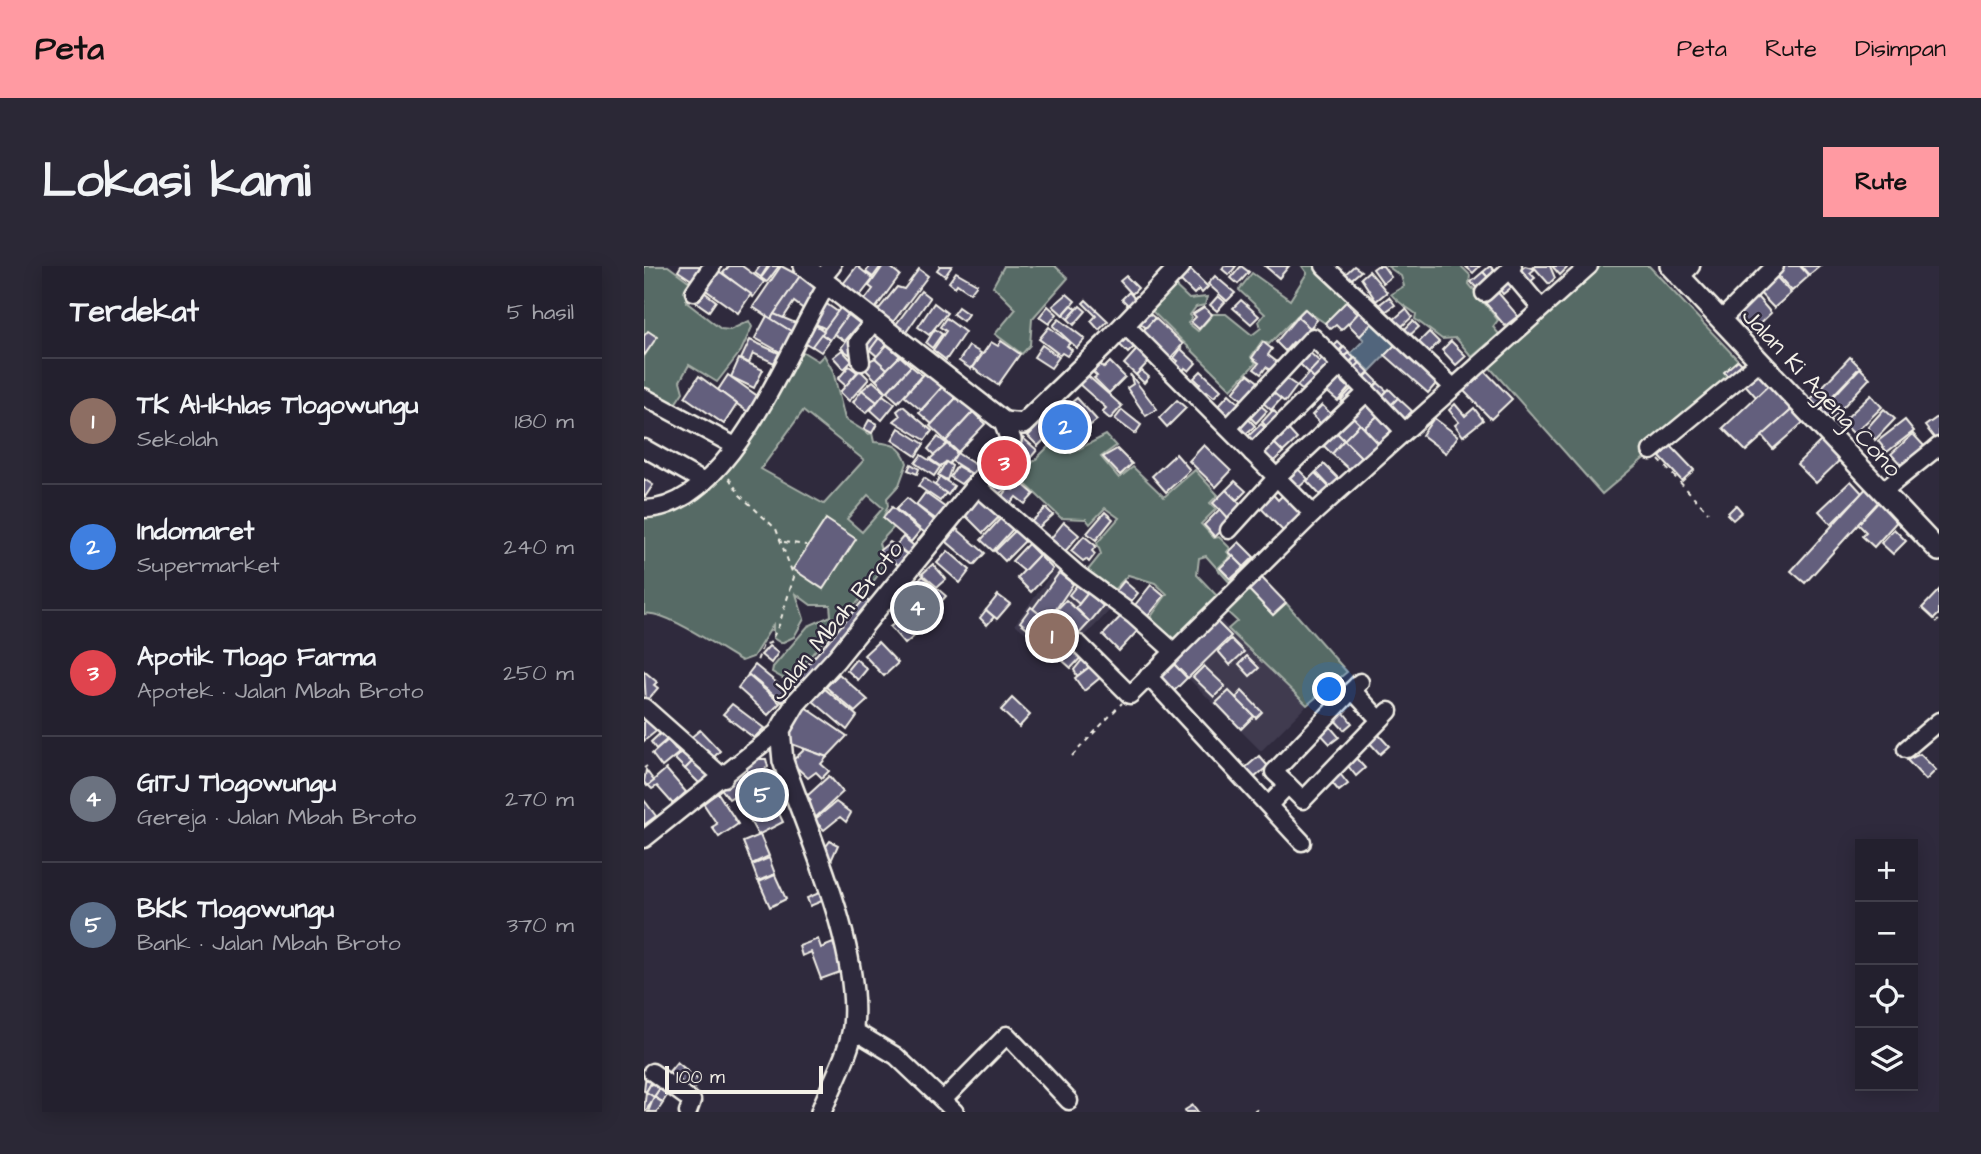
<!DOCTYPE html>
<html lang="id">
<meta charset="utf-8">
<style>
body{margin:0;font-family:"Architects Daughter",sans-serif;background:#2b2836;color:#f1f3f6}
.controls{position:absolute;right:21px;bottom:21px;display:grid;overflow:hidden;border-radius:0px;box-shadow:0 4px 18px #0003}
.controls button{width:63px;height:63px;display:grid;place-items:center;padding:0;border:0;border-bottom:2px solid #403e4a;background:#23202e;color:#f1f3f6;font:35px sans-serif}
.scale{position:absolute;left:21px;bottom:18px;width:158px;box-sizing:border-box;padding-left:7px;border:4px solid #f4f1e8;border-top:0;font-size:19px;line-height:24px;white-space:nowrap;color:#f4f1e8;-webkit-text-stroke:5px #2f2a3d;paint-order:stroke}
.you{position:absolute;left:686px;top:424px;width:24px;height:24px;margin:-18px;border:5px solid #fff;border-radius:50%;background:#1a73e8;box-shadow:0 0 0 10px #1a73e833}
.badge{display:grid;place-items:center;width:46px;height:46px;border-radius:50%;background:#ff9aa2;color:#fff;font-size:23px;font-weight:700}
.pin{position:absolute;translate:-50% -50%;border:4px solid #fff;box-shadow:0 2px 7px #0006}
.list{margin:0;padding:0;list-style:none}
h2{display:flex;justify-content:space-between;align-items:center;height:91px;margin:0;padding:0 28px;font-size:30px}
h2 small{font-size:23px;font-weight:400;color:#a3a3aa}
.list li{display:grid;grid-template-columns:46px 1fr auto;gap:21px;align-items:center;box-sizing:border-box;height:126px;padding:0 28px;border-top:2px solid #403e4a}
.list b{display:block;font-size:26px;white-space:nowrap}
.list p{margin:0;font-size:23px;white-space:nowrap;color:#a3a3aa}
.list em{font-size:23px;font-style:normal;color:#a3a3aa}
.icon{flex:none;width:38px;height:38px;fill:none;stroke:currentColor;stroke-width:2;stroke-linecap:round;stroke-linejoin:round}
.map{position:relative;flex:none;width:1295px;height:846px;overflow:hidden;border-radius:0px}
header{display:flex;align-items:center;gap:42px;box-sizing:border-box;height:98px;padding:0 35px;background:#ff9aa2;color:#111}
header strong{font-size:33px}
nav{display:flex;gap:38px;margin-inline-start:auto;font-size:24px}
.intro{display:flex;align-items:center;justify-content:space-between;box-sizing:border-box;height:168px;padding:0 42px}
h1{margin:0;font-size:49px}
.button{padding:18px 32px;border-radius:0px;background:#ff9aa2;color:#111;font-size:24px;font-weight:700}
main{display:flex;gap:42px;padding:0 42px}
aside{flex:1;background:#23202e;border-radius:0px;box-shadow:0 4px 18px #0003}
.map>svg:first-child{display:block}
</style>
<header>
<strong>Peta</strong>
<nav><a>Peta</a><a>Rute</a><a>Disimpan</a></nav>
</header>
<div class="intro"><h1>Lokasi kami</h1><a class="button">Rute</a></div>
<main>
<aside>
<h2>Terdekat<small>5 hasil</small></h2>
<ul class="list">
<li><span class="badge" style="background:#8d6e63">1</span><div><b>TK Al-Ikhlas Tlogowungu</b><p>Sekolah</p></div><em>180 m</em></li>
<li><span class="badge" style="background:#3f7fe0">2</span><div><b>Indomaret</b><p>Supermarket</p></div><em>240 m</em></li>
<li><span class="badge" style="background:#e0444e">3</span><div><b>Apotik Tlogo Farma</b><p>Apotek · Jalan Mbah Broto</p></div><em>250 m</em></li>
<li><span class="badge" style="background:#6b7280">4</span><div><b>GITJ Tlogowungu</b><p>Gereja · Jalan Mbah Broto</p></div><em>270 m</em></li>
<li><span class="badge" style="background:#5c6f8a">5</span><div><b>BKK Tlogowungu</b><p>Bank · Jalan Mbah Broto</p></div><em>370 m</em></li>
</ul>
</aside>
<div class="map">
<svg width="1295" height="846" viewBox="0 0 1295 846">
<rect width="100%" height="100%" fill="#2f2a3d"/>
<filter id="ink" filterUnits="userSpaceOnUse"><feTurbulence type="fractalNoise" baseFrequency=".0143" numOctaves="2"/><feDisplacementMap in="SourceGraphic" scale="14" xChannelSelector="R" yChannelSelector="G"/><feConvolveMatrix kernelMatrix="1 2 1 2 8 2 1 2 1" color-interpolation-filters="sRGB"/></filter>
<g filter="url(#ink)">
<g fill="#3f3a50">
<path d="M416,296L468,342L416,396L371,358Z"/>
<path d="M573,351L663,439L617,485L528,396Z"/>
</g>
<g fill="#566b65" stroke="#a5aea6" stroke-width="2" fill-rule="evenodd">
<path d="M0,0H24L50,19L42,27V36L77,63L86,64L105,55L108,61L97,85L73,116L45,99L36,115L39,126L31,138L0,123Z"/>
<path d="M360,0H411L424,12L388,53L386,79L378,88L351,68L372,43L349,20Z"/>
<path d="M658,0H675L708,30L681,57L660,43L625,78L618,75L607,91L612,97L587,123L504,41L528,17L545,33L563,31L561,39L552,41L546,49L548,51L544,57L554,65L569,48H582L608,69L617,62L615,55L621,48L595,24L608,7L646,34L663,7Z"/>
<path d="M743,0H817L826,9L825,18L854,54L849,61L855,68L828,91L812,72L798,73L771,53L772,48C763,41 754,37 747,28L760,20L757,10Z"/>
<path d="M957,0H1005L1094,94L1081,106L1089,116L958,228L841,96Z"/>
<path d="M156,84L174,95L180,89L189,105L201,153L225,168L228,167L230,176C247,178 257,178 263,197L255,219L243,232L244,240L239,252L250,261L235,277L241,300L213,337L198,345L195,357L151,408L142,414L128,406L129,401L164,360L187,350L186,339H167L152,328L160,353L150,371L137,377L129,372V359L109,391L98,395C77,384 21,343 0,348V246L38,240ZM159,145L220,194L180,238L117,203ZM224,229L239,242L218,266L203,253Z"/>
<path d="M462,169L472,180L457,191L475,212L489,201L520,231L551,204L574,229L566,237L572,243L557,258L570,272L575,271L586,282L583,286L587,290L575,301L589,317L587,318L562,290L555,292L553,309L574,331L526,378L504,355L523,328L511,317L484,309L466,328L440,309L457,288L453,277L475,252L461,242L446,258L442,253L417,252L374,211L412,173L427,187Z"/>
<path d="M601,320L629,349L642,337L703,406L663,439L584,363L593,355L579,342Z"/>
</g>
<path fill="#51657c" stroke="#929da7" stroke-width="2" d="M732,53L755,75L726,105L707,87L720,74L716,70Z"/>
<g fill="#645f7d" stroke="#f4f1e8" stroke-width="2">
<path d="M37,0H64L52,17L34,5Z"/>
<path d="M85,0H98L120,16L109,31L79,7Z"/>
<path d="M116,0H124L117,11L111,7Z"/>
<path d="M126,0H135L123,16L117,12Z"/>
<path d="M137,0L156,10L127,53L109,41Z"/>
<path d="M213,0L229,13L215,31L199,18Z"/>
<path d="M226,0H237L229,11L222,6Z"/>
<path d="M239,0H245L256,9L231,43L220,35L229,23L225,20Z"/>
<path d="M296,0H308L301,10L293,4Z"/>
<path d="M580,0H592L585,9L578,3Z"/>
<path d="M597,0L605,6L594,18L587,12Z"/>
<path d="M621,0H645L635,12Z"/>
<path d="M710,0L717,5L703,17L698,11Z"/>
<path d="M733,0H739L747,11L739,17L729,3Z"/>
<path d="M821,0H836L829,7Z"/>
<path d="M846,0L856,11L849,17L839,6Z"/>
<path d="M881,0L891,3L886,7L891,12L881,20L871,9Z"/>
<path d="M889,0H906L911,12L905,18Z"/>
<path d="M908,0H922L923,2L916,9Z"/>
<path d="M1134,0H1156L1165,10L1148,25L1129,4Z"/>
<path d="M1157,0H1176L1165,9Z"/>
<path d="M69,1L107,28L94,47L56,20Z"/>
<path d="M545,2L564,21L558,27L555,23L550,28L536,14Z"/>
<path d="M275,3L284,10L249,56L234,44L253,21L260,23Z"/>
<path d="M725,5L743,26L732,35L717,12Z"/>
<path d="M312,6L333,18L326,27L313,18L311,21L305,16Z"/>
<path d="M839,6L849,17L837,27L827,16Z"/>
<path d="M1128,6L1147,27L1130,42L1111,22Z"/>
<path d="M867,9L873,17L859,28L853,20Z"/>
<path d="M156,10L175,23L161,44L150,36L138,54L130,48Z"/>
<path d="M482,10L494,22L488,28L476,15Z"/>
<path d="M571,10L591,27L583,35L564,18Z"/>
<path d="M56,23L72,35L65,45L49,34Z"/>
<path d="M851,23L874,50L861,60L839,34Z"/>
<path d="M277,25L286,32L260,69L250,61Z"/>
<path d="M485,26L491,33L484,39L478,33Z"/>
<path d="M1109,26L1127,47L1102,71L1084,50Z"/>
<path d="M423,28L431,35L419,49L409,40Z"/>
<path d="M574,30L581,36L573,45L566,39Z"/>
<path d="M745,31L751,39L741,46L736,38Z"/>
<path d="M177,34L194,46L182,63L163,54Z"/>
<path d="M442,34L464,55L455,64L447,55L452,50L439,37Z"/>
<path d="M597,34L615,50L607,58L589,42Z"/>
<path d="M702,36L714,48L697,64L692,59L687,63L681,57Z"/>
<path d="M290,37L303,47L285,69L274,61Z"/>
<path d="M428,39L433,43L424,53L419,49Z"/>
<path d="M404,40L413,48L405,58L395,51Z"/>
<path d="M436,40L442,45L430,59L424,53Z"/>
<path d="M197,41L205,47L186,74L177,68Z"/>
<path d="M314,41L324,48L319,55L309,48Z"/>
<path d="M560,41L568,48L555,63L547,56L552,51L549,48Z"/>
<path d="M720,41L732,53L716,70L704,58Z"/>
<path d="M661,43L673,54L666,62L653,51Z"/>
<path d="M762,43L768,51L756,62L749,54Z"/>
<path d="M501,44L511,52L502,62L493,54Z"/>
<path d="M205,47L217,56L201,75L190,68Z"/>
<path d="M130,48L154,58L150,67L127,53Z"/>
<path d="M123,50L150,67L138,87L111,72Z"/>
<path d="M653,51L666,62L652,78L649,76L641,85L632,76Z"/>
<path d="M302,52L321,66L302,94L289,84L302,65L296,61Z"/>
<path d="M511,52L539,78L524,95L496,68Z"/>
<path d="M415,53L441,73L433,82L409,60Z"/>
<path d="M769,55L775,61L765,70L760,64Z"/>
<path d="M167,56L180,65L168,81L155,73Z"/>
<path d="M405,61L426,77L423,80L428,84L423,90L418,87L416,89L395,73Z"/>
<path d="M291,63L298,68L288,82L282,77Z"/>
<path d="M4,65L13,71L0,90V70Z"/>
<path d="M226,65L235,72L223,88L214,81Z"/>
<path d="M785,66L795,76L781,90L771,80Z"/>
<path d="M177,68L186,74L177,86L168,80Z"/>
<path d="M481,70L491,80L484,87L474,77Z"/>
<path d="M204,72L212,77L205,88L197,82Z"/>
<path d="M235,72L243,79L234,91L226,84Z"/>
<path d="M106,74L135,87L130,97L109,87L105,97L97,93Z"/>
<path d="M357,75L376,88L354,119L329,102L347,76L354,80Z"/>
<path d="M755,75L796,113L784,127L741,89Z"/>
<path d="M807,75L822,90L812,99L798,84Z"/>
<path d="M619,76L628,83L624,89L633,96L627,104L622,101L617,108L610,103L615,97L608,92Z"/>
<path d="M694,76L699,81L689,90L685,85Z"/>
<path d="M243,79L256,90L243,103L231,92Z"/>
<path d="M398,79L415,91L407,102L390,91Z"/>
<path d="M325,80L337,87L327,103L315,95Z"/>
<path d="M496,80L508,92L492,109L480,98Z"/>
<path d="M700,81L705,86L695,95L691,90Z"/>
<path d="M661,82L676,96L665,107L651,93Z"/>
<path d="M537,83L552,97L545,105L541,102L538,106L531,99L534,95L530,92Z"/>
<path d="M198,84L208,95L200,103L189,91Z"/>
<path d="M705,87L710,92L700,101L696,96Z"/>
<path d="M256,90L267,100L243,126L232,114Z"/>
<path d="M680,91L691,101L676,118L665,107Z"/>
<path d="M1206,91L1216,101L1176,143L1166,134Z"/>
<path d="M231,92L243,103L232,114L217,99Z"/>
<path d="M711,92L716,97L706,106L701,101Z"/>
<path d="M95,93L119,104L110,122L87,111Z"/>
<path d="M1094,94L1103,103L1089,116L1080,106Z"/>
<path d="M466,96L481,111L465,127L450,112L453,110L449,106L456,98L460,102Z"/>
<path d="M716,97L725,106L715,115L706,106Z"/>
<path d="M205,100L213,106L202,120L194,113Z"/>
<path d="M267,100L278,109L254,136L243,126Z"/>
<path d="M837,101L868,133L847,153L820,125L831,114L828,109Z"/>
<path d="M1115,101L1128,116L1112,131L1099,116Z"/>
<path d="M1216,102L1226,112L1187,154L1176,145Z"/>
<path d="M216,104L225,113L205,135L196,126Z"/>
<path d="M497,104L505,111L500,117L492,109Z"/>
<path d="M557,105L577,124L570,131L563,125L559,129L552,123L556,118L550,112Z"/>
<path d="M282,106L299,120L277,144L260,130Z"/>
<path d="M665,107L676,118L664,129L653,120Z"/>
<path d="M725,107L734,116L724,126L715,117Z"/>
<path d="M486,108L513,143L502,150L483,122L489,118Z"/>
<path d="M604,108L617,118L602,130L605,133L602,137L589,126Z"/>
<path d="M84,109L115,131L104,146L74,124Z"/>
<path d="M637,109L653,120L641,136L624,123Z"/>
<path d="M55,110L93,138L80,158L41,131Z"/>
<path d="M444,110L478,140L466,153L458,146L462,142L437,120L435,116Z"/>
<path d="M693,111L705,122L694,135L681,124Z"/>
<path d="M229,115L241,126L233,136L218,124Z"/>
<path d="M1128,116L1151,141L1102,185L1079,162Z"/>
<path d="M734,117L743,125L733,135L724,126Z"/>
<path d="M299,120L313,131L288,158L275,147Z"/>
<path d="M709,121L717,129L704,142L697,134Z"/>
<path d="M625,123L637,133L627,144L615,133Z"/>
<path d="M745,123L754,132L742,144L734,135Z"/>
<path d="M218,124L233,136L222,147L209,136Z"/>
<path d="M585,128L598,140L586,153L573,141Z"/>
<path d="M239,129L251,138L238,154L227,144Z"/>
<path d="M1227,129L1238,141L1210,168L1198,156Z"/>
<path d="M313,131L329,146L302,175L286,160Z"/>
<path d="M721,131L737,147L720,162L705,147Z"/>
<path d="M433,132L453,154L443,162L422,141Z"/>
<path d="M754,132L768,145L756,158L742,144Z"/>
<path d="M533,134L542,142L523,161L515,152Z"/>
<path d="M614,137L623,145L612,157L601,146Z"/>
<path d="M811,138L821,150L830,142L839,154L819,170L811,159L815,156L805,144Z"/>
<path d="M678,139L691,152L681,162L668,149Z"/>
<path d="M259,140L288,165L281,174L250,155L256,150L253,145Z"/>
<path d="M1151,141L1162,154L1129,183L1118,170Z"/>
<path d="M1240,143L1251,153L1231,174L1224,161Z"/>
<path d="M478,144L497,159L491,168L471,153Z"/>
<path d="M629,144L637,152L626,164L618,156Z"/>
<path d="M419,145L445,170L430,182L405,158Z"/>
<path d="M329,146L341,158L314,186L302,175Z"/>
<path d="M705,147L716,158L700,174L690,164Z"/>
<path d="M737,147L751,162L734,177L720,162Z"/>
<path d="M601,149L611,160L599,170L589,159Z"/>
<path d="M1295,150V171L1292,174L1281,160Z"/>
<path d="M790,152L814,170L802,187L778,169Z"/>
<path d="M225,154L233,158L228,167L220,163Z"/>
<path d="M400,154L410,164L394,180L384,170Z"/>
<path d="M1261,154L1270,165L1243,186L1234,175Z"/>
<path d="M617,158L626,166L609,182L601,173Z"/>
<path d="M716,158L734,177L718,192L700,174Z"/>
<path d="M642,161L653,173L639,186L627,174Z"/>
<path d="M255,162L280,178L272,190L248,174Z"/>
<path d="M690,164L700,174L688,188L677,177Z"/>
<path d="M1269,168L1282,182L1260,202L1247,188Z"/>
<path d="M294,171L303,178L292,191L284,183Z"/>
<path d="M379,172L393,184L377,203L367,194L378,182L374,179Z"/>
<path d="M627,174L639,186L625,200L613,188Z"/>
<path d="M700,174L718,192L706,204L688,188Z"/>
<path d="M1178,174L1197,193L1172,217L1153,198Z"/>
<path d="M303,178L313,187L305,198L302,196L296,200L286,193Z"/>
<path d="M560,179L587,205L572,221L545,195Z"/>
<path d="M1027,180L1050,204L1038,215L1016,191Z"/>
<path d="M473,183L488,198L476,209L459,191Z"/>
<path d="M313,187L335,201L330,209L308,195Z"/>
<path d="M532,188L546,204L522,226L508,210Z"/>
<path d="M277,189L296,201L290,210L271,197Z"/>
<path d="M363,191L376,204L368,213L354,200Z"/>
<path d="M302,196L308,200L303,214L294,209Z"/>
<path d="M267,198L275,203L273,208L264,204Z"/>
<path d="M680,198L695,213L687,222L672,206Z"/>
<path d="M313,200L327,208L317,218L306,211Z"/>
<path d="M652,201L664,213L650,226L639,214Z"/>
<path d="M353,205L364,215L361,224L352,229L341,218Z"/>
<path d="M671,207L686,222L677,230L663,215Z"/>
<path d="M296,211L310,220L304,229L291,219Z"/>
<path d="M280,212L302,227L296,235L274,220Z"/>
<path d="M0,213L9,219L1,231L0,230Z"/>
<path d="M591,215L602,225L593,234L582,224Z"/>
<path d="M1207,215L1218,227L1187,258L1175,245Z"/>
<path d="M376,216L390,228L381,238L372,231L364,241L356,233L365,222L369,224Z"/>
<path d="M1225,219L1239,231L1161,317L1147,305Z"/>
<path d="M582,224L600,242L587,255L569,237Z"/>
<path d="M625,224L634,234L639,229L658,249L640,266L612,237Z"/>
<path d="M281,227L302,242L293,254L272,239Z"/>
<path d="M335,231L355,251L339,267L319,247Z"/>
<path d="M1239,231L1257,251L1230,281L1218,270L1222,266L1214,258Z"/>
<path d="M263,232L290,254L281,267L252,243Z"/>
<path d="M1092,239L1098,246L1089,254L1083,248Z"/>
<path d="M248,241L276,265L267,276L239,252Z"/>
<path d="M402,242L409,249L391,265L385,258Z"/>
<path d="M576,243L587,255L571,271L560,259Z"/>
<path d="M461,246L469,253L452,274L443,267Z"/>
<path d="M357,252L369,263L349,285L337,274Z"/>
<path d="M182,253L212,273L179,323L149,303Z"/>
<path d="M420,256L435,269L419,288L404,276Z"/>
<path d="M313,263L341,287L330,299L303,276Z"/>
<path d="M1250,263L1262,275L1249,288L1237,277Z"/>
<path d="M371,265L381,275L361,295L351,285Z"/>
<path d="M440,270L452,280L448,285L451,288L445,296L442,293L439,295L427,285Z"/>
<path d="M259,271L274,283L267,291L252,279Z"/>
<path d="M246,276L266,291L258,302L235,285Z"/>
<path d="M595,276L610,291L600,301L585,286Z"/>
<path d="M384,278L395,289L380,305L368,295Z"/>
<path d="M304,285L326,304L316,317L293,297Z"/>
<path d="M395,289L409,303L387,326L373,312Z"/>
<path d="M589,290L600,301L587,313L576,302Z"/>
<path d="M289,298L302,313L293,321L278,308Z"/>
<path d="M415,307L429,318L404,355L388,344Z"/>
<path d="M279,310L302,330L289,345L280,335L284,327L272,317Z"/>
<path d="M618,312L642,337L629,349L605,324Z"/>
<path d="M480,315L494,327L485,338L471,326Z"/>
<path d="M433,319L444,327L435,338L425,329Z"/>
<path d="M507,319L520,330L504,350L491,339Z"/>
<path d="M264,320L294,352L282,363L252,332Z"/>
<path d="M1295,324V348L1290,353L1278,342Z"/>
<path d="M444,327L459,340L446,356L432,342Z"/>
<path d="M354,329L366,338L353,353L342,344Z"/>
<path d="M221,332L228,338L155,424L148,417Z"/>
<path d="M422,334L446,356L432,371L408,349Z"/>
<path d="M256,336L280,362L261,378L246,361L256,353L248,344Z"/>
<path d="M387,341L409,359L397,373L376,356Z"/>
<path d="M342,344L350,351L343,359L336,352Z"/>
<path d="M481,346L497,361L475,385L459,369Z"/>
<path d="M573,356L587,370L544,412L530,398Z"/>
<path d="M412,362L429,380L417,392L400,374Z"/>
<path d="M587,373L600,386L586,399L574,385Z"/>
<path d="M234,376L254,397L240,410L220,389Z"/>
<path d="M125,380L134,387L127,397L117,389Z"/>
<path d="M433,380L441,387L427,402L419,395Z"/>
<path d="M442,389L448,399L433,410L430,404Z"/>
<path d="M603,390L615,402L606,410L595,398Z"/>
<path d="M212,393L223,403L214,414L203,404Z"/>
<path d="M528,396L543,412L530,425L515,409Z"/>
<path d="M111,399L145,427L138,436L104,408Z"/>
<path d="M448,399L457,411L440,425L431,412Z"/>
<path d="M560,400L581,420L570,431L549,411Z"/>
<path d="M0,405L13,416L10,419L14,422L2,436Z"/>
<path d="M195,408L224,434L211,446L182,421Z"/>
<path d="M104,409L136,437L124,449L94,422Z"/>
<path d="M181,423L213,450L203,464L169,435Z"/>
<path d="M585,425L610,450L597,463L572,437Z"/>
<path d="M598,425L618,446L612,452L592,432Z"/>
<path d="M368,432L386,449L375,461L357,444Z"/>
<path d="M88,438L120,462L110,472L79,448Z"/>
<path d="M161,441L203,470L183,491L145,477V467Z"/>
<path d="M697,443L708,457L700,464L688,451Z"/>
<path d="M4,451L15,463L0,475V455Z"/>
<path d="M683,457L695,471L686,478L674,465Z"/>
<path d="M21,463L27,470L12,483L7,476Z"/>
<path d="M56,464L76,485L66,495L45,473Z"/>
<path d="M733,467L745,480L736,488L724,475Z"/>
<path d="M24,474L35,487L18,501L8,488Z"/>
<path d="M40,483L51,493L41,503L31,493Z"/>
<path d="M161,483L183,491L177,498L185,505L178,512L172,506L164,512L147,496Z"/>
<path d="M112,486L116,493H122L124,501L119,504L122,510L110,517L99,496Z"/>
<path d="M1276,488L1292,504L1282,514L1263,494Z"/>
<path d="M709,489L721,502L712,510L701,496Z"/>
<path d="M615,490L624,500L610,512L601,502Z"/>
<path d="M51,493L66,510L57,519L41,503Z"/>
<path d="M100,499L110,517L85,533L76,521L94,508L92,505Z"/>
<path d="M22,503L42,526L29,538L13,520L8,523L4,519Z"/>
<path d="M2,504L10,515L3,520L0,516Z"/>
<path d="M693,504L704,518L695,525L684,512Z"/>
<path d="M185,510L199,526L170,553L161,543L167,534L163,530Z"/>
<path d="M130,512L138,533L107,547L99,525Z"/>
<path d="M74,527L94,558L75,571L68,561L73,558L59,537Z"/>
<path d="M0,534L12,550L0,559Z"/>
<path d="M192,536L207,547L202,556L196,551L180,564L170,554Z"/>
<path d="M131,539L139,556L114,569L105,553Z"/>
<path d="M116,569L125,590L108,598L99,576Z"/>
<path d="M186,575L194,579L183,604L177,587Z"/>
<path d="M125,592L131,608L114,615L108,599Z"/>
<path d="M131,609L142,633L126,641L115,616Z"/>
<path d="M175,627L178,635L166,640L163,632Z"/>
<path d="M174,673L177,682L189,677L199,705L177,713L167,686L158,690L155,680Z"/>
<path d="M33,796L40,802L30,815L23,808Z"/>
<path d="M40,802L48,809L38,821L30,815Z"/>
<path d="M2,807L10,812L2,826L0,825Z"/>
<path d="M48,809L56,815L46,827L38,821Z"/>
<path d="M10,812L19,818L10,831L2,826Z"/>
<path d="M19,818L27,823L19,836L10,831Z"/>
<path d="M2,826L10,831L2,845L0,844Z"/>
<path d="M10,831L19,837L13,846H4Z"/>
<path d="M549,839L554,846H542L541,844Z"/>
</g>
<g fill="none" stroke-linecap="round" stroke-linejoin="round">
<defs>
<g id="minor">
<path d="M680,0L809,121"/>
<path d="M866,5L897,42"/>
<path d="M1037,10L1047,0"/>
<path d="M177,13L188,0"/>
<path d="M50,26L68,0"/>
<path d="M840,27L869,0"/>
<path d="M1078,53L1131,0"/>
<path d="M481,59L669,248"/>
<path d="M217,96L214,76L230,55"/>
<path d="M0,131L91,180"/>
<path d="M584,162L669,71L723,126"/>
<path d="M0,182L60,216"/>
<path d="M1007,185L1116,95"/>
<path d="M608,187L696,100"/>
<path d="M333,220L433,308L489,349L528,384"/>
<path d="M1238,226L1295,180"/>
<path d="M0,243C87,242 143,82 183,19"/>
<path d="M585,264L633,211L723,126L760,165"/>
<path d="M435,378L486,429L669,248L945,0"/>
<path d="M504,410L658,576"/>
<path d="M708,424L736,454"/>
<path d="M0,441L80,512"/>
<path d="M1262,483L1295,455"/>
<path d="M644,519L659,534L745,445"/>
<path d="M625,539L644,519L630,506L716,416"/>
<path d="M0,573L136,464"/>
<path d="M209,764L252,790L311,846"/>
<path d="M8,806L48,835L44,846"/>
<path d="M299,834L363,769L425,835"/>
</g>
<g id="major">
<path d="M160,0L360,156"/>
<path d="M1026,0L1295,285"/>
<path d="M360,156L379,158L461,79L536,0"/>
<path d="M177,846C186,822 206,786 209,761C217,682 165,570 139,495L136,464L152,437L192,393L359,187L367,174L360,156"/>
</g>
</defs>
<use href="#minor" stroke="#f4f1e8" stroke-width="21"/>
<use href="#major" stroke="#f4f1e8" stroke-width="24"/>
<g stroke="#f4f1e8" stroke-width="2" stroke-dasharray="5 5" stroke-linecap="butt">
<path d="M1015,194L1064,246"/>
<path d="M85,212L96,229L132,263L150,311L135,359L126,377L119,379L113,395"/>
<path d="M140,276L162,279"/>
<path d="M1292,356L1295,354"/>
<path d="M428,490L478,437"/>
<path d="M0,502L3,500"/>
<path d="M609,846L616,842"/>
</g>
<use href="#minor" stroke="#2f2a3d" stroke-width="16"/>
<use href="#major" stroke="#2f2a3d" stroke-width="19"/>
</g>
</g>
<g text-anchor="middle" stroke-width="5" stroke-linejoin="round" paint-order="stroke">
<g font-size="24" fill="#f4f1e8" stroke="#2f2a3d">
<text transform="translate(1178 126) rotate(47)" y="8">Jalan Ki Ageng Cono</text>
<text transform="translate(192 354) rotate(-51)" y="8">Jalan Mbah Broto</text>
</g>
</g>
</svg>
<div class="controls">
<button>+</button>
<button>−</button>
<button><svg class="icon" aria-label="locate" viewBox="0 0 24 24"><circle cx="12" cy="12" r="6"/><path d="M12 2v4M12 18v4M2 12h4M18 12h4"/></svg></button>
<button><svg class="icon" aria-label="layers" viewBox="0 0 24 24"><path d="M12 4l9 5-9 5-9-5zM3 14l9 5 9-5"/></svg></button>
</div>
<div class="scale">100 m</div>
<div class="you"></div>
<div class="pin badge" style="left:408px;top:370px;background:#8d6e63">1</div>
<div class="pin badge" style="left:421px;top:161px;background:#3f7fe0">2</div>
<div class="pin badge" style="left:360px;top:197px;background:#e0444e">3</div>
<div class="pin badge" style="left:273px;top:342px;background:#6b7280">4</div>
<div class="pin badge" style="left:118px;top:529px;background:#5c6f8a">5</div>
</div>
</main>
